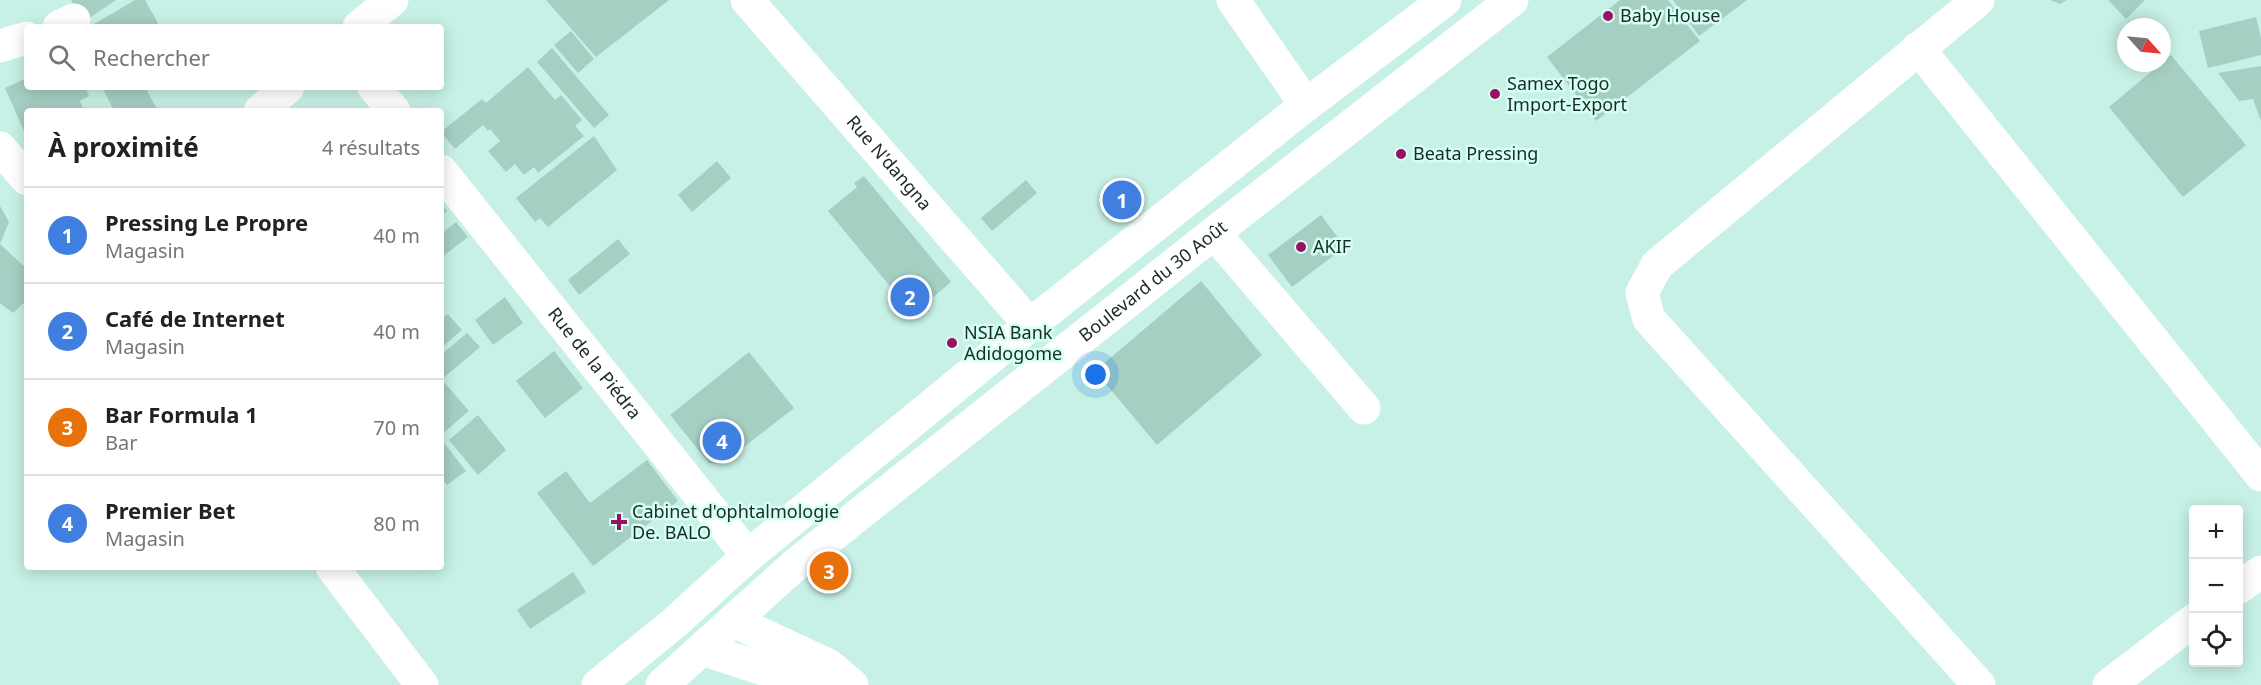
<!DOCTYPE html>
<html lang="fr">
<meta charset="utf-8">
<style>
body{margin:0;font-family:"Noto Sans",sans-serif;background:#f6f6f6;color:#222}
.controls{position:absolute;right:18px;bottom:18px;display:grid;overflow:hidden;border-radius:6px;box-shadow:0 3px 15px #0003}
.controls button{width:54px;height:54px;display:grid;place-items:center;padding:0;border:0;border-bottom:2px solid #e0e0e0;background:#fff;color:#222;font:30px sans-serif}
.compass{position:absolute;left:2117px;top:18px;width:54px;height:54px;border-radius:50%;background:#fff;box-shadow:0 3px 15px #0003;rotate:117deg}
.you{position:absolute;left:1096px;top:375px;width:21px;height:21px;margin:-15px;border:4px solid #fff;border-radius:50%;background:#1a73e8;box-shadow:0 0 0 9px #1a73e833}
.badge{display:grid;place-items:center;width:39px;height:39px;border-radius:50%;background:#0b8043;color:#fff;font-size:20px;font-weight:700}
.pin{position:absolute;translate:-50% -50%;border:3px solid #fff;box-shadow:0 2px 6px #0006}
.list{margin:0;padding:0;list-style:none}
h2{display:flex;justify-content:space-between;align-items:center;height:78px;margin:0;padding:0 24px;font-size:26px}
h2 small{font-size:20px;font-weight:400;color:#767676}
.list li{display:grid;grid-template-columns:39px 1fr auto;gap:18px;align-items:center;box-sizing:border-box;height:96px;padding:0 24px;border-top:2px solid #e0e0e0}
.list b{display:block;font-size:22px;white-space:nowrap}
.list p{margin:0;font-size:20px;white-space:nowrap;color:#767676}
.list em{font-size:20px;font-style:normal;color:#767676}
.icon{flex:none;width:33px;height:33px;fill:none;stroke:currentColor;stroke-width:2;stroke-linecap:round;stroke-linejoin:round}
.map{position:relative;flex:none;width:2261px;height:685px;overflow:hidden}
.search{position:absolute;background:#fff;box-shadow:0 3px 15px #0003;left:24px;top:24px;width:420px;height:66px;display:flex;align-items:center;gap:15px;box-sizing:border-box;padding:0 21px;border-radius:6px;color:#767676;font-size:22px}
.panel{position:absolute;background:#fff;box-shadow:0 3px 15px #0003;left:24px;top:108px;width:420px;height:462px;border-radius:6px}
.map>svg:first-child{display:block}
</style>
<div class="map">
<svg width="2261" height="685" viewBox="0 0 2261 685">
<rect width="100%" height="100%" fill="#c7f1e6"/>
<g fill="#a6cfc4">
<path d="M71,0H116L85,21Z"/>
<path d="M135,0H145L158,23L152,27H89Z"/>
<path d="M546,0H669L596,57Z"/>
<path d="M1620,0H1668L1700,41L1596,121L1547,57Z"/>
<path d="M1673,0H1747L1699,36Z"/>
<path d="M2050,0H2067L2060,4Z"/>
<path d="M2108,0H2145L2126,19Z"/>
<path d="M2256,17L2261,38V55L2208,68L2199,31Z"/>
<path d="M571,31L594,59L578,73L554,45Z"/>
<path d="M552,48L609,115L594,128L537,62Z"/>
<path d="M2171,55L2246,145L2183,197L2109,107Z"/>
<path d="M2261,66V121L2253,99L2239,101L2218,73Z"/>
<path d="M528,67L555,100L561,95L582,120L575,126L584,136L538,173L534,167L524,175L515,164L506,172L488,151L500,141L490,129L488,131L483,125L455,149L441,132L482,99L486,103Z"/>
<path d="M27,78V87H85L89,96L80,101L84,111H27V138L5,88Z"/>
<path d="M102,87H145L158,111H114Z"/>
<path d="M594,136L617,170L548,227L540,218L535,222L516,198Z"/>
<path d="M717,161L731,178L692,212L678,195Z"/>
<path d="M864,176L951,282L913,314L828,211L857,187L854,183Z"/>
<path d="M1026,180L1037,193L992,231L981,218Z"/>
<path d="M441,203L447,211L441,216Z"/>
<path d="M0,206L9,222L0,244Z"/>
<path d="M1321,215L1345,247L1292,287L1268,255Z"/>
<path d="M456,222L468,237L441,258V234Z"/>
<path d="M618,239L630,254L579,295L568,280Z"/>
<path d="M0,244L27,269V300L13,313L0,303Z"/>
<path d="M1201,281L1262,355L1157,445L1095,371Z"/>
<path d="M505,297L523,323L493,345L475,320Z"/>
<path d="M448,314L462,330L441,348V319Z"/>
<path d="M467,333L480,347L441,380V355Z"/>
<path d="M554,351L583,388L545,418L516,381Z"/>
<path d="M749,352L794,408L722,464L709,463L670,415Z"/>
<path d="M444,382L469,411L441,435V385Z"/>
<path d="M478,415L506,450L478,475L449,440Z"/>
<path d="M441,439L466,471L447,485L441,478Z"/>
<path d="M647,460L678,501L593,566L537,493L566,471L590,503Z"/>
<path d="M573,572L586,592L530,629L517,610Z"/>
</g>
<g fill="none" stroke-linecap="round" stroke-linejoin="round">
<g stroke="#fff" stroke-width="33">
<path id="s1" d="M747,0L1030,325"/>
<path d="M1233,0L1306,105"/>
<path d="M1978,0L1657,265L1642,293L1649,319L1979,685"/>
<path d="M59,27L74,20"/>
<path d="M359,27L392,0"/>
<path d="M0,46L27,38"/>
<path d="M1918,48L2261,475"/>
<path d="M374,87L394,111"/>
<path d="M260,111L288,87"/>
<path d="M0,148L27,179"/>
<path id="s2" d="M441,171L748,556"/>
<path d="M1214,233L1364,408"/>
<path d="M332,567L422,685"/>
<path d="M2238,588L2261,572"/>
<path d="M733,621L828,665L852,685"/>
<path d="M702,649L812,685"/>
<path d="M2109,685L2194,620"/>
</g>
<g stroke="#fff" stroke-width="33">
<path d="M598,685L673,624L748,556L1030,325L1306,105L1445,0"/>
<path id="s3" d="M662,685L795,565L1214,233L1512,0"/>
</g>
</g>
<g fill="#9a1062" stroke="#d4fff3" stroke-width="2">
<circle cx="1608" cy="16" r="6"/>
<circle cx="1495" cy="94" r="6"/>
<circle cx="1401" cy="154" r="6"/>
<circle cx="1301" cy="247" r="6"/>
<circle cx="952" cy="343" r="6"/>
<path d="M616 513h6v6h6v6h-6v6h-6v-6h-6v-6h6z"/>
</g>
<g text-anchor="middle" stroke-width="5" stroke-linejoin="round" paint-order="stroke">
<g font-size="18" fill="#1b2b27" stroke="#d4fff3" text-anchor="start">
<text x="1620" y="22">Baby House</text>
<text x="1507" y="90">Samex Togo<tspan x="1507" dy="21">Import-Export</tspan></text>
<text x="1413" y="160">Beata Pressing</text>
<text x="1313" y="253">AKIF</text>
<text x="964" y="339">NSIA Bank<tspan x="964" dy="21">Adidogome</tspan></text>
<text x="632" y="518">Cabinet d'ophtalmologie<tspan x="632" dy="21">De. BALO</tspan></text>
</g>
<g font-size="18" fill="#1b2b27" stroke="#d4fff3">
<text dy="6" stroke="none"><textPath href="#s1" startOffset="216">Rue N'dangna</textPath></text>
<text dy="6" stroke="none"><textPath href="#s3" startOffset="636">Boulevard du 30 Août</textPath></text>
<text dy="6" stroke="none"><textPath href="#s2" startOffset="246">Rue de la Piédra</textPath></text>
</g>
</g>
</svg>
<div class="controls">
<button>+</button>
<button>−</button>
<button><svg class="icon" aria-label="locate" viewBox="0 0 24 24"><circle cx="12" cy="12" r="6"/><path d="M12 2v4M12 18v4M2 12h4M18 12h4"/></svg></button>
</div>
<svg class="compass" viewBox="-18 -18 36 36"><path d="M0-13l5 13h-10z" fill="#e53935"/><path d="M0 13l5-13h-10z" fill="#767676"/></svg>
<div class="you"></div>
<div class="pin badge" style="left:1122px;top:200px;background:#3f7fe0">1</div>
<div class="pin badge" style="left:910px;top:297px;background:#3f7fe0">2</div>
<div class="pin badge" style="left:829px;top:571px;background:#e8710a">3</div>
<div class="pin badge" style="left:722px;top:441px;background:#3f7fe0">4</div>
<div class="search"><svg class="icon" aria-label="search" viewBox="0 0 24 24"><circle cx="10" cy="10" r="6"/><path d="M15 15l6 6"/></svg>Rechercher</div>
<section class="panel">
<h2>À proximité<small>4 résultats</small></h2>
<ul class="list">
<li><span class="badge" style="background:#3f7fe0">1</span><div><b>Pressing Le Propre</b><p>Magasin</p></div><em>40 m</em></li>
<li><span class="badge" style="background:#3f7fe0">2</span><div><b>Café de Internet</b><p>Magasin</p></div><em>40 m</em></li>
<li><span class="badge" style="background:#e8710a">3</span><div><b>Bar Formula 1</b><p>Bar</p></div><em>70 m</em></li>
<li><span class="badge" style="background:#3f7fe0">4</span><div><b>Premier Bet</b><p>Magasin</p></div><em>80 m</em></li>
</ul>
</section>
</div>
